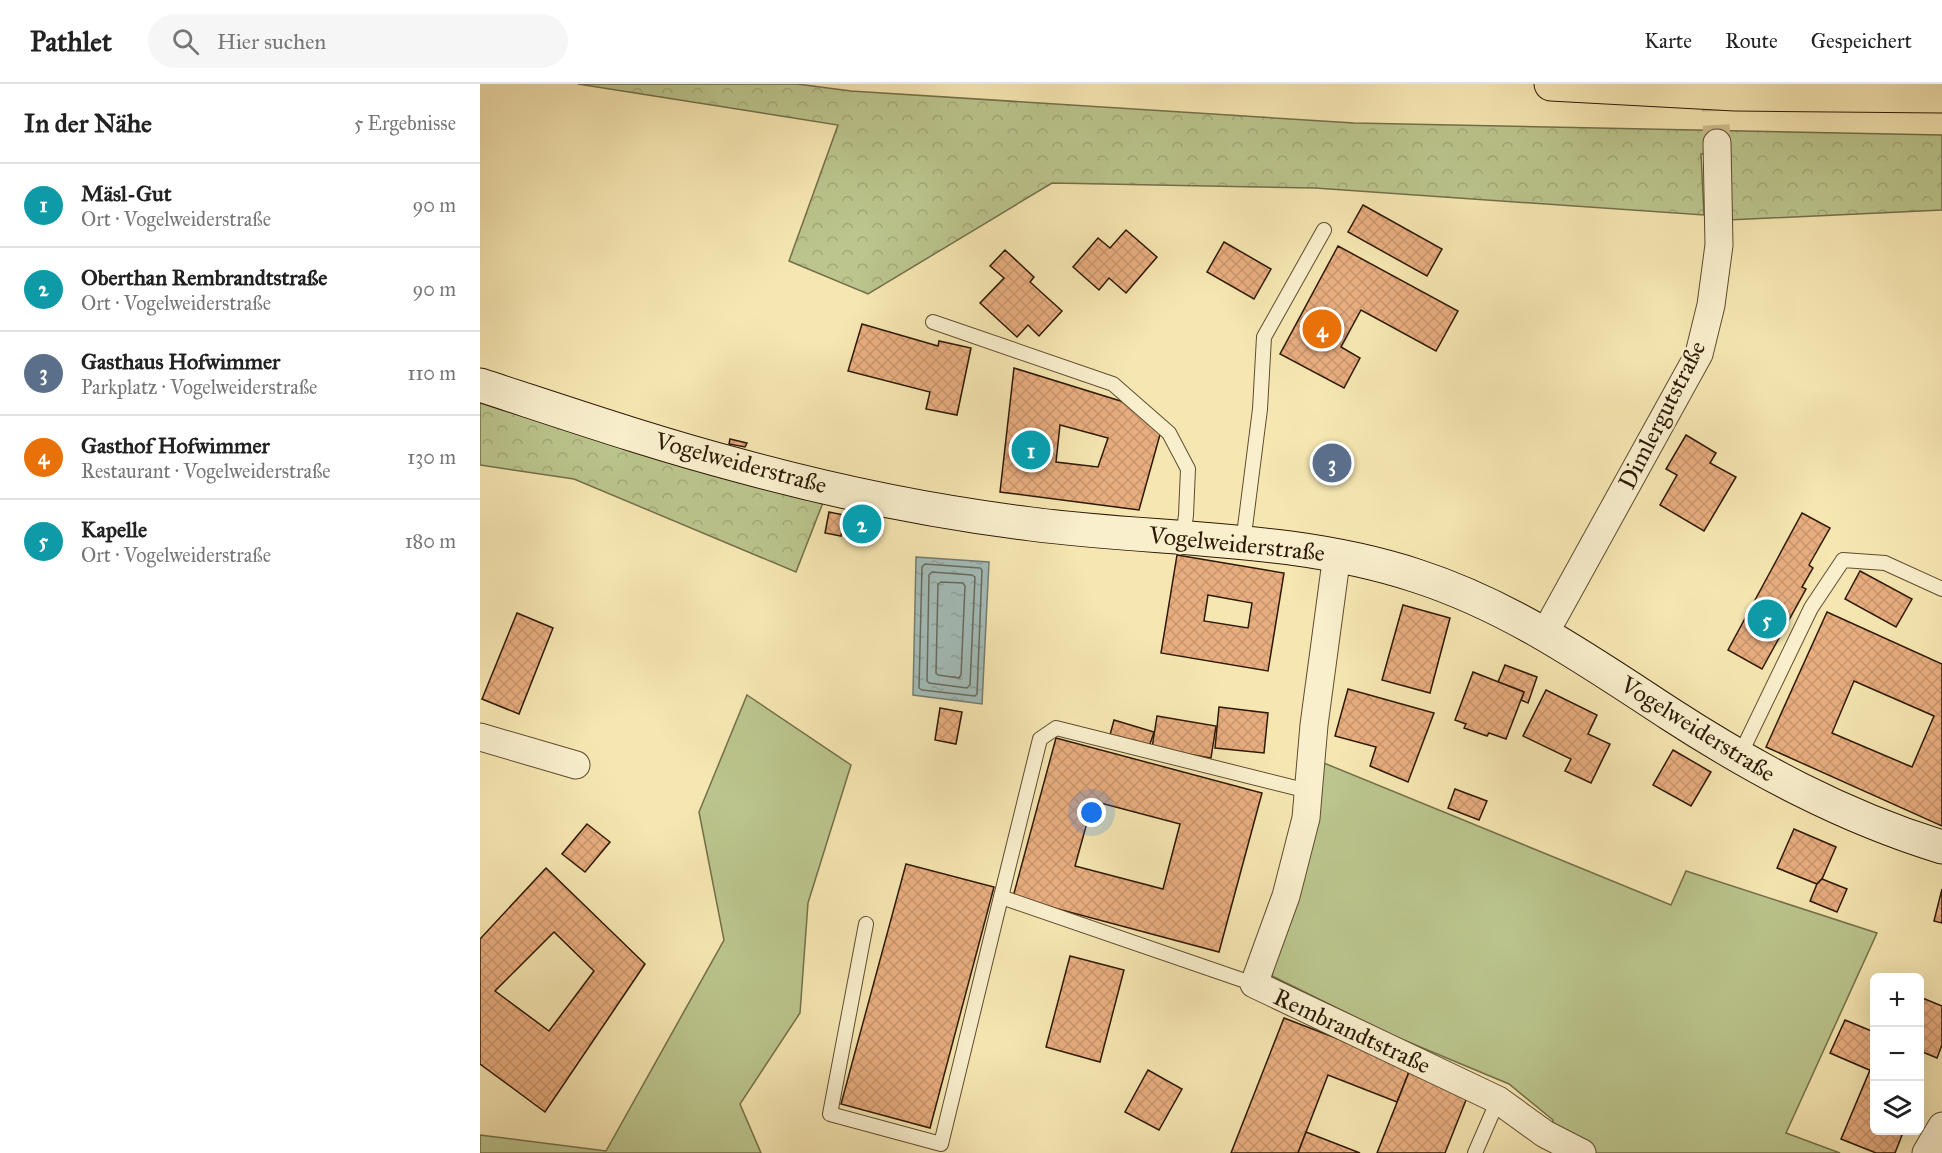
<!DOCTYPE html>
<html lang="de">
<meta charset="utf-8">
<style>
body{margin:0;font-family:"IM FELL Great Primer",serif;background:#f6f6f6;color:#222}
.controls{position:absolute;right:18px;bottom:18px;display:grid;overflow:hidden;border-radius:9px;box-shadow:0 6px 24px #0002}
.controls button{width:54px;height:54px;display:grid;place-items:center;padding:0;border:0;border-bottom:2px solid #e0e0e0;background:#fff;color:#222;font:30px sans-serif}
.you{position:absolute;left:612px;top:729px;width:21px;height:21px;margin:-15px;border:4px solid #fff;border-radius:50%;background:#1a73e8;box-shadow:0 0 0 9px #1a73e833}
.badge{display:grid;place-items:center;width:39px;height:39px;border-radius:50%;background:#0b8043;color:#fff;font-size:20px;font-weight:700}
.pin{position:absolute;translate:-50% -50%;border:3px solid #fff;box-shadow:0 2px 6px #0006}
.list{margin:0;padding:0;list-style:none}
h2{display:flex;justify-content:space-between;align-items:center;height:78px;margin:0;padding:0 24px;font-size:26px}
h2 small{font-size:20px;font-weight:400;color:#767676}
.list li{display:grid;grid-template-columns:39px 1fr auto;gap:18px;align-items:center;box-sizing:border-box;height:84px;padding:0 24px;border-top:2px solid #e0e0e0}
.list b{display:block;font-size:22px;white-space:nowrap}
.list p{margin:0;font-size:20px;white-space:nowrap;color:#767676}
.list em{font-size:20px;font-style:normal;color:#767676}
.icon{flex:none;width:33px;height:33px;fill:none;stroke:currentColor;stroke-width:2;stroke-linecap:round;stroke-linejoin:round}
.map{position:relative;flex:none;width:1462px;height:1069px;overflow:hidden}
header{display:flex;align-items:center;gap:36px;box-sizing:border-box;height:84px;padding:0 30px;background:#fff;border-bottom:2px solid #e0e0e0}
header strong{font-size:28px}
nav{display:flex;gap:33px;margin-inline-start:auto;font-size:21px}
.search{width:420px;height:54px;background:#f6f6f6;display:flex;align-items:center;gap:15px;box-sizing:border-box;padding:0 21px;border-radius:33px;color:#767676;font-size:22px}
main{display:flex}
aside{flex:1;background:#fff}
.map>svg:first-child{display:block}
</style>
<header>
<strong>Pathlet</strong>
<div class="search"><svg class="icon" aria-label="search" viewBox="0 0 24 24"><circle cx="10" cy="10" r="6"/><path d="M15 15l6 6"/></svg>Hier suchen</div>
<nav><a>Karte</a><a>Route</a><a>Gespeichert</a></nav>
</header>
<main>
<aside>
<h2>In der Nähe<small>5 Ergebnisse</small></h2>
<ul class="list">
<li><span class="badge" style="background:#0f9aa8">1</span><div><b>Mäsl-Gut</b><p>Ort · Vogelweiderstraße</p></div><em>90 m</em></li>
<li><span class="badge" style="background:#0f9aa8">2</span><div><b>Oberthan Rembrandtstraße</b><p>Ort · Vogelweiderstraße</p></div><em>90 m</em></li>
<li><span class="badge" style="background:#5c6f8a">3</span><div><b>Gasthaus Hofwimmer</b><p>Parkplatz · Vogelweiderstraße</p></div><em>110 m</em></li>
<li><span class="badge" style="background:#e8710a">4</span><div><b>Gasthof Hofwimmer</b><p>Restaurant · Vogelweiderstraße</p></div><em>130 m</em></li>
<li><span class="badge" style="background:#0f9aa8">5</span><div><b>Kapelle</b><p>Ort · Vogelweiderstraße</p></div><em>180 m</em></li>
</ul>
</aside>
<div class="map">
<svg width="1462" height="1069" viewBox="0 0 1462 1069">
<defs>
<pattern id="forest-crowns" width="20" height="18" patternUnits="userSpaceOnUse" patternTransform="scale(1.5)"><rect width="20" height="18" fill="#bbc58d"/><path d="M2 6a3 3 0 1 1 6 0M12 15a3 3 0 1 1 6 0" fill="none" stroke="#a1a978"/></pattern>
<pattern id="water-ripples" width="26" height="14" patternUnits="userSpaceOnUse" patternTransform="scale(1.5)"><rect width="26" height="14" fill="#a3bcb8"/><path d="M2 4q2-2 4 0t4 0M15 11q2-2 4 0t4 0" fill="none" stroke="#8da19d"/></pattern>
<pattern id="building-cross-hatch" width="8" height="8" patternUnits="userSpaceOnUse" patternTransform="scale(1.5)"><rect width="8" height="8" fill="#e9ae80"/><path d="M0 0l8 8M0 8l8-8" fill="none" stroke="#c8956d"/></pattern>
</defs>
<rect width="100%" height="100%" fill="#f6e7b2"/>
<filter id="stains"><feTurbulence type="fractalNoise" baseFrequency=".00333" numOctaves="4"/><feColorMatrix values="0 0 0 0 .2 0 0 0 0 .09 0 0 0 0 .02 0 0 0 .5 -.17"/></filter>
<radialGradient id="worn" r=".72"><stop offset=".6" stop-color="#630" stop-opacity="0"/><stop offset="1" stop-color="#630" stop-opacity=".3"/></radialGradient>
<g fill="#bbc58d" stroke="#746f49" stroke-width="1.5">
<path d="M267,611L371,681L328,819L320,929L260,1020L281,1069H0V1051L126,1067L244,856L219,728Z"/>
<path d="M839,677L1191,821L1206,787L1397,849L1306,1049L1360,1069H1087L1071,1060L1073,1036L1029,1000L914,952L792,892Z"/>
</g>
<g fill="url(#forest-crowns)" stroke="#746f49" stroke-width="1.5">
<path d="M98,0H317L371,7L874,39L1462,51V126L1248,136L1244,69L1221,70L1224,131L835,104L572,99L388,210L309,177L358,41Z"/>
<path d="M0,313L344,416L316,488L94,395L0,381Z"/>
</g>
<path fill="url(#water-ripples)" stroke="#747b70" stroke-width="1.5" d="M436,473L509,478L502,620L433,611Z"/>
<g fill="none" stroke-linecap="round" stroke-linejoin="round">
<g stroke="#686a5e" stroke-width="1.5">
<path d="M445,480L500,484L502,486L497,610L495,612L442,606L439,604L442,483Z"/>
<path d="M452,488L492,491L495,493L490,601L487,604L449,599L447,597L449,491Z"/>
<path d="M461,498L483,499L485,502L481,591L479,594L458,591L456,589L458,500Z"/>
</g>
</g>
<g fill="url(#building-cross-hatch)" stroke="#2d1905" stroke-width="1.5" fill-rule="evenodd">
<path d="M883,121L962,165L947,192L868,148Z"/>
<path d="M646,146L677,173L646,209L629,194L619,206L593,183L618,154L630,164Z"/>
<path d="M744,158L791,185L774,215L727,188Z"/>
<path d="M858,162L978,227L956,267L881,226L861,263L880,274L864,304L800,270Z"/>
<path d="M525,166L554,193L550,198L582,227L559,252L548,241L537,253L500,219L524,194L510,182Z"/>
<path d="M382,240L458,262L459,257L491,264L477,331L446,325L450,308L368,287Z"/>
<path d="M534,284L647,319L681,347L659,426L520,408ZM580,341L628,354L618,383L576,378Z"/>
<path d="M1206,351L1236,369L1230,379L1256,393L1224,447L1180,421L1197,391L1186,385Z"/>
<path d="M250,355L267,359L265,363L249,360Z"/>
<path d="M349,428L364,431L361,452L345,449Z"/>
<path d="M1322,429L1350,444L1329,481L1333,484L1322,503L1326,505L1282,585L1248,566Z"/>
<path d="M374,433L392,438L390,447L372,442Z"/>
<path d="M697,471L804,489L788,587L681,569ZM728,511L772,519L768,544L724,537Z"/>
<path d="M1380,487L1432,515L1416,543L1365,515Z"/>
<path d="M923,521L970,534L950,609L902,596Z"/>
<path d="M1347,528L1462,580V742L1286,663ZM1374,597L1454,632L1432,683L1352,649Z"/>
<path d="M37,529L73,544L39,630L2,615Z"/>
<path d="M1025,581L1057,593L1048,619L1041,616L1044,608L1018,598Z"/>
<path d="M993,588L1044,608L1026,655L1009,649L1007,652L984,644L986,640L975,636Z"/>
<path d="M868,605L954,629L928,698L890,682L896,663L855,652Z"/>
<path d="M1066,606L1117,631L1108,650L1130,660L1111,699L1085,687L1091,675L1043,652Z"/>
<path d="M739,623L788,629L784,669L735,664Z"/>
<path d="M460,624L482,628L476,660L455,656Z"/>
<path d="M677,632L736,642L731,674L672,664Z"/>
<path d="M634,636L674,648L669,663L630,651Z"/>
<path d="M576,654L782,709L739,868L533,813ZM613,717L700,740L683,805L595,782Z"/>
<path d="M1193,666L1231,688L1211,722L1173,701Z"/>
<path d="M975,705L1007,717L999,736L968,724Z"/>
<path d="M107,740L130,758L105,788L82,770Z"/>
<path d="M1314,745L1356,763L1342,795L1337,800L1297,784Z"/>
<path d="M426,780L514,803L450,1044L361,1020Z"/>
<path d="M66,784L165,880L65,1028L0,980V855ZM74,848L114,887L69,947L15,907Z"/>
<path d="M1342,795L1367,805L1357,828L1330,817L1337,800Z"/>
<path d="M1462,805V839L1454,837Z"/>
<path d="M590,872L644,886L620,978L566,963Z"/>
<path d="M1440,913L1462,922V961L1457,974L1440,967Z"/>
<path d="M804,934L931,983L917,1018L848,991L818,1069H751Z"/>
<path d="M1365,936L1394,948V988L1350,969Z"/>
<path d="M931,983L990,1006L965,1069H897Z"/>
<path d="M668,986L702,1005L679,1046L645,1028Z"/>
<path d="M1390,986L1394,988V1046H1424L1415,1069H1396L1361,1055Z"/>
<path d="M826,1048L880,1069H818Z"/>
</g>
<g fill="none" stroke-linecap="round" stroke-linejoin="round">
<path stroke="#cebe8f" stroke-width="27" stroke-dasharray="27 14" stroke-linecap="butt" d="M1234,0L1237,59"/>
<defs>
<g id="service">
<path d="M453,238L633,300L689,349L708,385L706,431L703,453"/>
<path d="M763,459L780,325L784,253L844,146"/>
<path d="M1259,673L1331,524L1363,476L1405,479L1462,505"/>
<path d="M521,813L560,655L576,644L828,707"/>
<path d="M386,840L350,1030L461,1060L521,813L774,900"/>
<path d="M995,1069L1018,1016"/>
</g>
<g id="minor">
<path d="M859,471L855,485L834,641L826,734L806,812L774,900L1018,1016L1065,1050L1102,1069"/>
<path d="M1065,549L1219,270L1231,221L1239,161L1237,59"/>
<path d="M0,653L96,681"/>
<path d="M1446,1069L1462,1042"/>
</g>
<path id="secondary" d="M0,301C86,329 173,359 261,382C356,408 453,428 551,440C680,457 813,451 937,492C1030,522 1109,577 1190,630C1275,685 1364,733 1462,763"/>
<path id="motorway" d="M1071,0L1255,10L1462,12"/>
</defs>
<use href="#service" stroke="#5f4c30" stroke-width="16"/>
<use href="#minor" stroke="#5f4c30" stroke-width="29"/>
<use href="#secondary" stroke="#2d1905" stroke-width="35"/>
<use href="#motorway" stroke="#2d1905" stroke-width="35"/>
<use href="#service" stroke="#f9efcd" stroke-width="14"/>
<use href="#minor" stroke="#f9efcd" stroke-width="27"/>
<use href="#secondary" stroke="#f9efcd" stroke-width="33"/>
<use href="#motorway" stroke="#f6e7b2" stroke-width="33"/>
</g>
<g text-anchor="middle" stroke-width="5" stroke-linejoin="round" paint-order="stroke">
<g font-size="24" fill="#2d1905" stroke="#f9efcd">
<text transform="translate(1182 331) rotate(-63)" y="8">Dimlergutstraße</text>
<text transform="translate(261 379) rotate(15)" y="8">Vogelweiderstraße</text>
<text transform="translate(757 460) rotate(6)" y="8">Vogelweiderstraße</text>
<text transform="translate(1218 645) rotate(32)" y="8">Vogelweiderstraße</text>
<text transform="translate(872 947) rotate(25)" y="8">Rembrandtstraße</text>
</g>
</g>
<rect width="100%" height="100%" filter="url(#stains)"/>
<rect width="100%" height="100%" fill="url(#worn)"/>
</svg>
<div class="controls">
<button>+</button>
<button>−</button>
<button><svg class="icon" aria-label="layers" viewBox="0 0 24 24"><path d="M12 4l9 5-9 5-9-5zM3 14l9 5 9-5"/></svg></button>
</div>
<div class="you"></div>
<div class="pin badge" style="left:551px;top:366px;background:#0f9aa8">1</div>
<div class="pin badge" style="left:382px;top:440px;background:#0f9aa8">2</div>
<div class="pin badge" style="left:852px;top:379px;background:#5c6f8a">3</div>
<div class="pin badge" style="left:842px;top:245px;background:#e8710a">4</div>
<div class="pin badge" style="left:1287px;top:535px;background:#0f9aa8">5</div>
</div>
</main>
